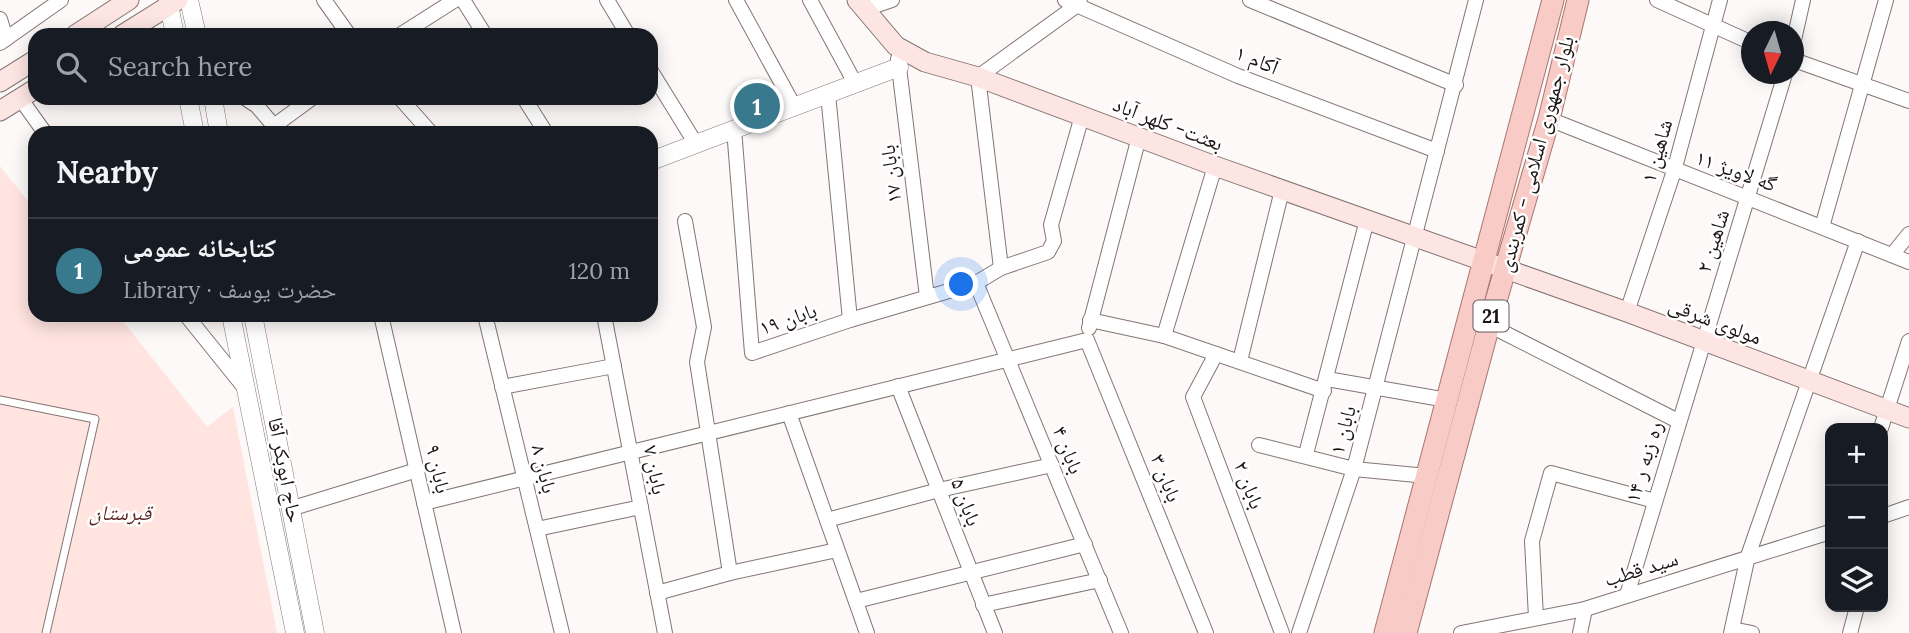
<!DOCTYPE html>
<meta charset="utf-8">
<style>
body{margin:0;font-family:Lora,"Noto Naskh Arabic",serif;background:#242831;color:#f1f3f6}
.controls{position:absolute;right:21px;bottom:21px;display:grid;overflow:hidden;border-radius:14px;box-shadow:0 4px 18px #0003}
.controls button{width:63px;height:63px;display:grid;place-items:center;padding:0;border:0;border-bottom:2px solid #363941;background:#171b24;color:#f1f3f6;font:35px sans-serif}
.compass{position:absolute;left:1741px;top:21px;width:63px;height:63px;border-radius:50%;background:#171b24;box-shadow:0 4px 18px #0003;rotate:185deg}
.you{position:absolute;left:962px;top:285px;width:24px;height:24px;margin:-18px;border:5px solid #fff;border-radius:50%;background:#1a73e8;box-shadow:0 0 0 10px #1a73e833}
.badge{display:grid;place-items:center;width:46px;height:46px;border-radius:50%;background:#39798d;color:#fff;font-size:23px;font-weight:700}
.pin{position:absolute;translate:-50% -50%;border:4px solid #fff;box-shadow:0 2px 7px #0006}
.list{margin:0;padding:0;list-style:none}
h2{display:flex;justify-content:space-between;align-items:center;height:91px;margin:0;padding:0 28px;font-size:30px}
h2 small{font-size:23px;font-weight:400;color:#9ea1a6}
.list li{display:grid;grid-template-columns:46px 1fr auto;gap:21px;align-items:center;box-sizing:border-box;height:105px;padding:0 28px;border-top:2px solid #363941}
.list b{display:block;font-size:26px;white-space:nowrap}
.list p{margin:0;font-size:23px;white-space:nowrap;color:#9ea1a6}
.list em{font-size:23px;font-style:normal;color:#9ea1a6}
.icon{flex:none;width:38px;height:38px;fill:none;stroke:currentColor;stroke-width:2;stroke-linecap:round;stroke-linejoin:round}
.map{position:relative;flex:none;width:1909px;height:633px;overflow:hidden}
.search{position:absolute;background:#171b24;box-shadow:0 4px 18px #0003;left:28px;top:28px;width:630px;height:77px;display:flex;align-items:center;gap:18px;box-sizing:border-box;padding:0 24px;border-radius:21px;color:#9ea1a6;font-size:26px}
.panel{position:absolute;background:#171b24;box-shadow:0 4px 18px #0003;left:28px;top:126px;width:630px;height:196px;border-radius:21px}
.map>svg:first-child{display:block}
</style>
<div class="map">
<svg width="1909" height="633" viewBox="0 0 1909 633">
<rect width="100%" height="100%" fill="#fdf9f9"/>
<path fill="#ffe4e0" d="M0,166L35,210V315H118L207,427L233,407L277,633H0Z"/>
<g fill="none" stroke-linecap="round" stroke-linejoin="round">
<defs>
<path id="service" d="M0,400L95,419L46,633"/>
<g id="minor">
<path d="M324,0L349,35"/>
<path d="M463,0L485,35"/>
<path d="M607,0L628,35"/>
<path d="M736,0L794,106"/>
<path d="M810,0L855,83"/>
<path d="M1065,0L1238,76L1437,151"/>
<path d="M1250,0L1456,85"/>
<path d="M1657,0L1752,43"/>
<path d="M863,10L892,0"/>
<path d="M0,19L6,39"/>
<path d="M400,35L455,0"/>
<path d="M1794,40L1803,0"/>
<path d="M0,43L61,0"/>
<path d="M898,59L927,297"/>
<path d="M1794,60L1909,101"/>
<path d="M651,71L696,144"/>
<path d="M828,94L850,320"/>
<path d="M20,98L45,133"/>
<path d="M245,98L257,106L274,126L312,98"/>
<path d="M400,98L431,133"/>
<path d="M524,98L546,133"/>
<path d="M1549,119L1909,262"/>
<path d="M734,129L752,353L850,320L976,283L1001,268L1048,252L1054,241L1051,225L1082,116"/>
<path d="M685,221L704,327L697,362L730,573"/>
<path d="M1822,227L1886,0"/>
<path d="M1892,255L1909,234"/>
<path d="M1001,268L978,77L1080,3"/>
<path d="M976,283L1121,633"/>
<path d="M1627,312L1674,171L1720,0"/>
<path d="M186,315L244,387"/>
<path d="M381,315L454,633"/>
<path d="M485,315L562,633"/>
<path d="M604,315L665,633"/>
<path d="M1090,320L1164,336L1324,391"/>
<path d="M1489,325L1678,421"/>
<path d="M1089,328L1139,137"/>
<path d="M1164,336L1215,166"/>
<path d="M1087,340L1206,633"/>
<path d="M1216,354L1193,397L1282,633"/>
<path d="M1240,361L1282,190"/>
<path d="M1327,379L1447,400"/>
<path d="M898,386L995,633"/>
<path d="M502,387L614,366"/>
<path d="M789,413L867,633"/>
<path d="M1881,428L1909,341"/>
<path d="M1259,445L1354,469L1427,476"/>
<path d="M1306,454L1367,220"/>
<path d="M424,503L1087,340"/>
<path d="M290,509L417,470"/>
<path d="M1883,516L1909,507"/>
<path d="M827,520L939,490L1052,465"/>
<path d="M537,529L641,507"/>
<path d="M657,593L730,573L837,550"/>
<path d="M1627,595L1785,74"/>
<path d="M856,601L1085,544"/>
<path d="M983,605L1100,580"/>
<path d="M1536,618L1532,541L1551,473L1655,501"/>
<path d="M1732,629L1752,633"/>
<path d="M1299,633L1354,469L1476,0"/>
<path d="M1461,633L1585,609L1830,532"/>
<path d="M1580,633L1585,609"/>
<path d="M1731,633L1748,556L1858,241"/>
<path d="M1850,633L1857,607"/>
</g>
<g id="tertiary">
<path d="M168,0L175,35"/>
<path d="M189,0L197,35"/>
<path d="M188,98L195,133"/>
<path d="M213,98L219,133"/>
<path d="M651,161L899,67"/>
<path d="M231,315L295,633"/>
<path d="M253,315L315,633"/>
</g>
<g id="secondary">
<path d="M857,0L896,46L925,62L978,77L1215,166L1627,312L1909,418"/>
<path d="M75,35L129,0"/>
<path d="M122,35L178,0"/>
<path d="M0,82L35,60"/>
<path d="M0,111L35,89"/>
</g>
<g id="primary">
<path d="M1385,633L1553,0"/>
<path d="M1406,633L1489,325L1549,119L1578,0"/>
</g>
</defs>
<use href="#service" stroke="#847573" stroke-width="9"/>
<use href="#minor" stroke="#847573" stroke-width="16"/>
<use href="#tertiary" stroke="#847573" stroke-width="19"/>
<use href="#secondary" stroke="#847573" stroke-width="21"/>
<use href="#primary" stroke="#a8756f" stroke-width="23"/>
<use href="#service" stroke="#fff" stroke-width="7"/>
<use href="#minor" stroke="#fff" stroke-width="14"/>
<use href="#tertiary" stroke="#fff" stroke-width="18"/>
<use href="#secondary" stroke="#fce5e2" stroke-width="19"/>
<use href="#primary" stroke="#f8cbc6" stroke-width="21"/>
</g>
<g text-anchor="middle" stroke-width="5" stroke-linejoin="round" paint-order="stroke">
<rect fill="#fff" stroke="#5f5b5a" stroke-width="2" x="1473.5" y="300.5" width="35" height="31" rx="5"/>
<g font-size="19" font-weight="bold" fill="#1b1514">
<text x="1491" y="323">21</text>
</g>
<g font-size="21" fill="#1b1514" stroke="#fff">
<text transform="translate(1257 60) rotate(22)" y="7">آکام ۱</text>
<text transform="translate(1168 124) rotate(21)" y="7">بعثت- کلهر آباد</text>
<text transform="translate(1657 151) rotate(-74)" y="7">شاهین ۱</text>
<text transform="translate(1536 154) rotate(-75)" y="7">بلوار جمهوری اسلامی - کمربندی</text>
<text transform="translate(1736 171) rotate(20)" y="7">گه لاویژ ۱۱</text>
<text transform="translate(891 174) rotate(-97)" y="7">بابان ۱۷</text>
<text transform="translate(1713 241) rotate(-72)" y="7">شاهین ۲</text>
<text transform="translate(788 319) rotate(-19)" y="7">بابان ۱۹</text>
<text transform="translate(1715 321) rotate(21)" y="7">مولوی شرقی</text>
<text transform="translate(1343 430) rotate(-75)" y="7">بابان ۱</text>
<text transform="translate(1068 450) rotate(68)" y="7">بابان ۴</text>
<text transform="translate(1644 462) rotate(-73)" y="7">ره زبه ر ۱۴</text>
<text transform="translate(438 469) rotate(77)" y="7">بابان ۹</text>
<text transform="translate(544 469) rotate(76)" y="7">بابان ۸</text>
<text transform="translate(285 470) rotate(79)" y="7">حاج ابوبکر آقا</text>
<text transform="translate(655 470) rotate(79)" y="7">بابان ۷</text>
<text transform="translate(1166 478) rotate(68)" y="7">بابان ۳</text>
<text transform="translate(1249 485) rotate(69)" y="7">بابان ۲</text>
<text transform="translate(966 502) rotate(69)" y="7">بابان ۵</text>
<text transform="translate(1641 569) rotate(-17)" y="7">سید قطب</text>
</g>
<g font-size="21" font-style="italic" fill="#5b2722" stroke="#fff">
<text x="120" y="520">قبرستان</text>
</g>
</g>
</svg>
<div class="controls">
<button>+</button>
<button>−</button>
<button><svg class="icon" aria-label="layers" viewBox="0 0 24 24"><path d="M12 4l9 5-9 5-9-5zM3 14l9 5 9-5"/></svg></button>
</div>
<svg class="compass" viewBox="-18 -18 36 36"><path d="M0-13l5 13h-10z" fill="#e53935"/><path d="M0 13l5-13h-10z" fill="#9ea1a6"/></svg>
<div class="you"></div>
<div class="pin badge" style="left:757px;top:106px">1</div>
<div class="search"><svg class="icon" aria-label="search" viewBox="0 0 24 24"><circle cx="10" cy="10" r="6"/><path d="M15 15l6 6"/></svg>Search here</div>
<section class="panel">
<h2>Nearby<small></small></h2>
<ul class="list">
<li><span class="badge">1</span><div><b>کتابخانه عمومی</b><p>Library · حضرت یوسف</p></div><em>120 m</em></li>
</ul>
</section>
</div>
